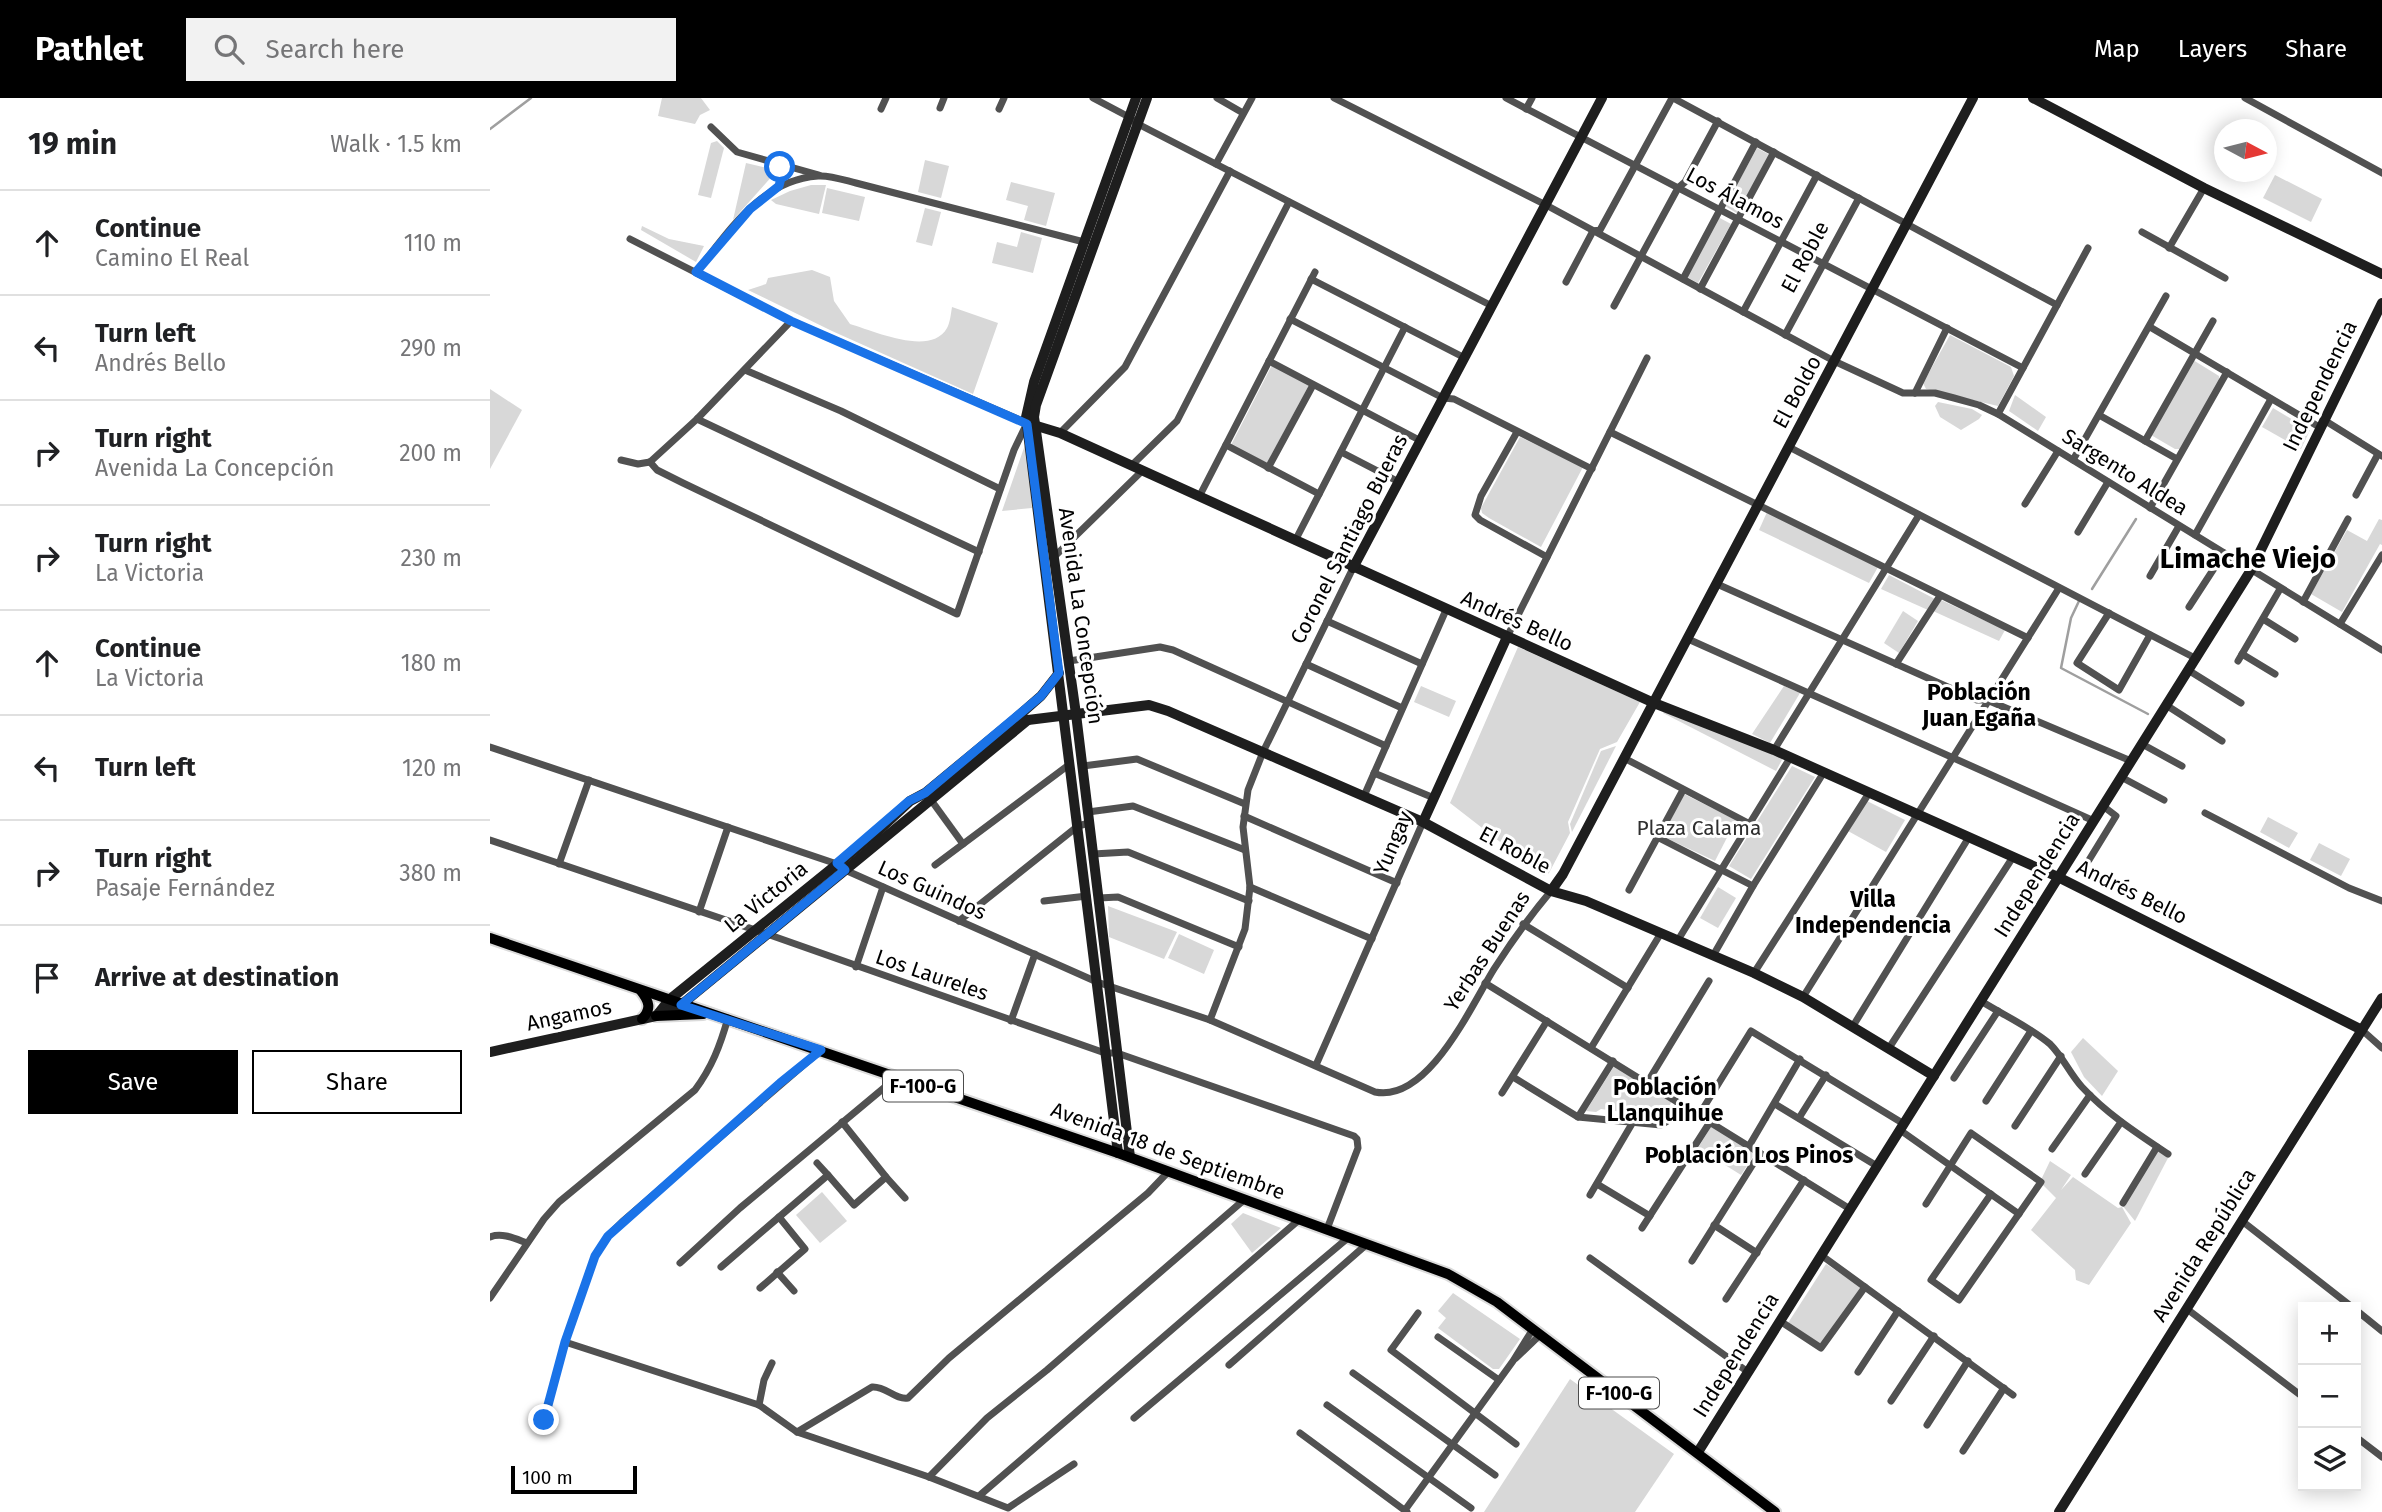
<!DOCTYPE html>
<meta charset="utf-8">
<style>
body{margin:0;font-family:"Fira Sans",sans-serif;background:#f2f2f2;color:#202124}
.controls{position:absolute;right:21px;bottom:21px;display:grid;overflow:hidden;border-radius:0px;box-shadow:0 4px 18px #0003}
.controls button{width:63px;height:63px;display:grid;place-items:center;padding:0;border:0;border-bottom:2px solid #e0e0e0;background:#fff;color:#202124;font:35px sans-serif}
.compass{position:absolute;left:1724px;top:21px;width:63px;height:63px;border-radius:50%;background:#fff;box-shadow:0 4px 18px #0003;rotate:97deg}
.scale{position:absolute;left:21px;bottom:18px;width:126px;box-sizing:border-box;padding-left:7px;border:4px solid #000;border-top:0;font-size:19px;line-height:24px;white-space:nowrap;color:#000;-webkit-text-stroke:5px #fff;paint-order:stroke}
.stop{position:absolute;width:21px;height:21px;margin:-16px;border:5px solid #1a73e8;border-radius:50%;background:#fff}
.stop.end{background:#1a73e8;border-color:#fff;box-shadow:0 2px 7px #0008}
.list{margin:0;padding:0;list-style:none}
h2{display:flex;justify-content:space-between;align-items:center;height:91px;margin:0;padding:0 28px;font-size:30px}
h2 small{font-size:23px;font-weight:400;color:#757577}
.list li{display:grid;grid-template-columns:46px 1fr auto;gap:21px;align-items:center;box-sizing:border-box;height:105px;padding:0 28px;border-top:2px solid #e0e0e0}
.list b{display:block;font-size:26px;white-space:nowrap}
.list p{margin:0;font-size:23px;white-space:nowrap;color:#757577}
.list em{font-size:23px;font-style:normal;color:#757577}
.actions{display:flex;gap:14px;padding:21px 28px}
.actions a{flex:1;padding:16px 0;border:2px solid #000;border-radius:0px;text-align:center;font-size:24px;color:#000}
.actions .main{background:#000;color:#fff}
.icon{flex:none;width:38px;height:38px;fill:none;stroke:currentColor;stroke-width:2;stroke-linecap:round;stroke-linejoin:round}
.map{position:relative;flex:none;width:1892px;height:1414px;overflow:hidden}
header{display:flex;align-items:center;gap:42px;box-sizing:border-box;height:98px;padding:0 35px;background:#000;color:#fff}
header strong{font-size:33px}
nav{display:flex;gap:38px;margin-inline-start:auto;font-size:24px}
.search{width:490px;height:63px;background:#f2f2f2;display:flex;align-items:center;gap:18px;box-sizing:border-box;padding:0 24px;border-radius:0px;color:#757577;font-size:26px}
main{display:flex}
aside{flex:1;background:#fff}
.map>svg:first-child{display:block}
</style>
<header>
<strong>Pathlet</strong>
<div class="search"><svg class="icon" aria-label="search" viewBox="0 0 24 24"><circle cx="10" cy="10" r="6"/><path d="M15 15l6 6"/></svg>Search here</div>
<nav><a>Map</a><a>Layers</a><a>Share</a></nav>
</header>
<main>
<aside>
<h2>19 min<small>Walk · 1.5 km</small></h2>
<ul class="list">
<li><svg class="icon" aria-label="ahead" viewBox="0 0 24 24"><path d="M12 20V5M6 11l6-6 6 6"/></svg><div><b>Continue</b><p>Camino El Real</p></div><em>110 m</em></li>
<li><svg class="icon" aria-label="left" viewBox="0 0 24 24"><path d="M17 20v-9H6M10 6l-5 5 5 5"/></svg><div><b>Turn left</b><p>Andrés Bello</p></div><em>290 m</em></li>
<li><svg class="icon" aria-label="right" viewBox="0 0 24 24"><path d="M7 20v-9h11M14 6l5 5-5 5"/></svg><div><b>Turn right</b><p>Avenida La Concepción</p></div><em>200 m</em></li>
<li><svg class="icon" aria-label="right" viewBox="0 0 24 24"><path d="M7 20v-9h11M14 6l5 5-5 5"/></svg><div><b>Turn right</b><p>La Victoria</p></div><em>230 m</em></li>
<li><svg class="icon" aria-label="ahead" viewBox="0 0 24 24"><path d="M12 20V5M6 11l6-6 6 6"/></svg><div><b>Continue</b><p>La Victoria</p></div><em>180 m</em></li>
<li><svg class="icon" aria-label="left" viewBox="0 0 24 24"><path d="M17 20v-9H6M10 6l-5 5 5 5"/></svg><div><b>Turn left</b></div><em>120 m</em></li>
<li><svg class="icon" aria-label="right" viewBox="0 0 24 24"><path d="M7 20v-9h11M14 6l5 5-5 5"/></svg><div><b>Turn right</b><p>Pasaje Fernández</p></div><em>380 m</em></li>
<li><svg class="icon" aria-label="arrive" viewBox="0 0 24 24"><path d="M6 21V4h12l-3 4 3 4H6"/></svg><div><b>Arrive at destination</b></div></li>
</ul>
<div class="actions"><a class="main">Save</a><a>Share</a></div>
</aside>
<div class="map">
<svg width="1892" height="1414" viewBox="0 0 1892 1414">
<rect width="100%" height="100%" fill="#fff"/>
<g fill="#d8d8d8">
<path d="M172,0H211L220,12L210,17L205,26L168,18Z"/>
<path d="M227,43L234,50L221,100L208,97L221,45Z"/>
<path d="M1267,50L1280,57L1248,116L1235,108Z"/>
<path d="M435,62L459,68L451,100L428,94Z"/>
<path d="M256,65L281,71L284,76L243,122Z"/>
<path d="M1785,77L1832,101L1821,124L1773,100Z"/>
<path d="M521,84L565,95L556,128L534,122L538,108L516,102Z"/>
<path d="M321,87H336L329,116L286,106L281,102L300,93Z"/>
<path d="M337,90L375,99L369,123L332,115Z"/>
<path d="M435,110L451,114L442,148L426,144Z"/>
<path d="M1228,119L1241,126L1208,185L1195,178Z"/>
<path d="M152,128L179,141L214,148L206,164L151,132Z"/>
<path d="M531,134L552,140L543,175L502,165L507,144L527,149Z"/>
<path d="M322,172L340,179L344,203L360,226C384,233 441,259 457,230C460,225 461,215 462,209L508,225L483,296L342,233L258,192L276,186L278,180Z"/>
<path d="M1460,237L1521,269L1524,278L1508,308L1436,291L1433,285Z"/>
<path d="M1703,262L1729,278V283L1690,351H1685L1661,337Z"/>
<path d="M782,267L819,287L777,365L741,347Z"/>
<path d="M0,291L32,312L0,371Z"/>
<path d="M1525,297L1556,319L1548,333L1519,313Z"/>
<path d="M1448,304L1482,311L1492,317L1489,321L1471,332L1450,319L1445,308Z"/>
<path d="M1783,310L1820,332L1811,351L1772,329Z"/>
<path d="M1030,339L1093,369L1051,449L999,420L992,415L991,410Z"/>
<path d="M536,344L542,410L512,413Z"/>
<path d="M1277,414L1388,469L1379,485L1269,432Z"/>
<path d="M1889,421L1892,422V447L1890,446L1852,514L1821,496L1857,432L1877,443Z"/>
<path d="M1399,477L1445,501L1438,512L1391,491Z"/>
<path d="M1451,502L1515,532L1509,543L1443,513Z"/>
<path d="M1413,513L1428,523L1409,555L1394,545Z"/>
<path d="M1028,549L1150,604L1127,644L1110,651L1078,724L1080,735L1059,775L1054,778L960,705Z"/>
<path d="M931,588L966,603L959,619L924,604Z"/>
<path d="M1294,588L1310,595L1280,645L1262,636Z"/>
<path d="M1176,611L1293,660L1286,673L1173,615Z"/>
<path d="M1126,648L1082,734L1080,726L1111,653Z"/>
<path d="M1302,668L1325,679L1261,781L1239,768Z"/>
<path d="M1194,696L1246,722L1225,763L1172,738Z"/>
<path d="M1377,703L1415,722L1396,754L1358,733Z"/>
<path d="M1778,719L1808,735L1799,750L1770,734Z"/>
<path d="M1829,745L1860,761L1851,778L1820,762Z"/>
<path d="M1228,789L1246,800L1228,830L1210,820Z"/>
<path d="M618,808L687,834L674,861L619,839Z"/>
<path d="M689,836L724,852L714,876L678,860Z"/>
<path d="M1593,940L1628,973L1612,998L1594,979L1581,954Z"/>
<path d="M1126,965L1183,1001L1173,1020L1111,1011L1106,1014L1096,1013Z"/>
<path d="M1222,1027L1266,1054L1251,1077L1208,1050Z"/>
<path d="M1667,1053L1675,1055L1678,1060L1645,1123L1632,1107Z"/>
<path d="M1560,1063L1581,1077L1571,1092L1583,1079L1628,1110L1632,1109L1641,1125L1599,1187L1586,1182L1585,1172L1541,1132L1566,1100L1550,1084Z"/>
<path d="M332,1094L357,1123L330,1145L306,1117Z"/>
<path d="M753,1115L791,1130L762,1155L741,1126Z"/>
<path d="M1336,1166L1371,1189L1332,1247L1298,1225Z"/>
<path d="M963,1195L1030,1241L1009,1271H1003L948,1230L956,1220L948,1213Z"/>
<path d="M1080,1281L1184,1356L1145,1414H994Z"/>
</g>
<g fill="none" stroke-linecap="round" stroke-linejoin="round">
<g stroke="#9f9f9f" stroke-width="2.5">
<path d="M0,31L41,0"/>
<path d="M1602,491L1646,421"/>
<path d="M1589,503L1581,520L1571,570L1658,616"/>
</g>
<defs>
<g id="primary">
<path d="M0,840L628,1055L958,1176L1007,1204L1285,1414"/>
<path d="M151,893C159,903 162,911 152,921"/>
<path d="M166,918L213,916"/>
</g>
</defs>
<use href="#primary" stroke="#dbdbdb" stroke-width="14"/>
<g stroke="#515151" stroke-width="7">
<path d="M603,0L639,19L648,26L1002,208"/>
<path d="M727,0L753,15"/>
<path d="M844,0L1056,107L1344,263L1413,295H1445L1464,300L1489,307L1508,316L1892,552"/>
<path d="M1016,0L1533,270"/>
<path d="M1183,0L1567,207"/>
<path d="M1755,0L1892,75"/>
<path d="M450,10L454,0"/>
<path d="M391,11L396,0"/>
<path d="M509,11L514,0"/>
<path d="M1036,11L1042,0"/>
<path d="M221,29L247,54L329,77"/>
<path d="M286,65L292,76L289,88"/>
<path d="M726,66L762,0"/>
<path d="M1652,134L1735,180"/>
<path d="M140,141L301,223L537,325L524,352L467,516L193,385L167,372L160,364"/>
<path d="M1679,150L1714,90"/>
<path d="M206,174C239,134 270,82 328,78C340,77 354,82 366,85L594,144"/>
<path d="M821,181L975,260"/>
<path d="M1193,181L1266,44"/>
<path d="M1076,184L1103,133L1110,132L1182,0"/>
<path d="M1210,191L1284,54"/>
<path d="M1124,208L1188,90L1195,84L1228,23"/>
<path d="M1253,214L1327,77"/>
<path d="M800,221L953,300L964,301L1102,371"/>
<path d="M1660,229L1831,330"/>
<path d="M1295,237L1369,100"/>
<path d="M779,263L931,343"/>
<path d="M255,272L351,313L510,391"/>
<path d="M1425,295L1457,230"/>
<path d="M1508,316L1598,150"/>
<path d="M1609,317L1687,361"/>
<path d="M207,321L489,454"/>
<path d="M1834,322L1892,358"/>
<path d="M1027,334L991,398L985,417L990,422L1057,459"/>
<path d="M1120,334L1538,540"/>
<path d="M570,335L635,269L740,73"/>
<path d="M1655,343L1723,223"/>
<path d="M736,347L829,396"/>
<path d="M1299,349L1705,560"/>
<path d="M851,354L909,384"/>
<path d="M131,362L148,366L160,364"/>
<path d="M1583,362L1676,198"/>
<path d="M160,364L207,321L301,223"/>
<path d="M641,368L687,323L799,104"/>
<path d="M778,370L823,287"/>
<path d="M1866,397L1888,356"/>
<path d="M709,399L825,174"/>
<path d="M1535,406L1568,353"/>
<path d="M1660,410L1737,274"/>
<path d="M1588,434L1618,384"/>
<path d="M1705,437L1781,301"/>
<path d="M805,443L915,229"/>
<path d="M564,459L652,373"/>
<path d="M1660,478L1689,428"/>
<path d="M1227,486L1487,602H1497L1641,663"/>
<path d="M1813,504L1858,421"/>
<path d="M1699,509L1734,455"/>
<path d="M1619,515L1587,565L1629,592L1660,537"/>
<path d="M1773,521L1805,541"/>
<path d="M837,523L932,566"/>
<path d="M1850,526L1892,457"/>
<path d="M1017,539L1157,260"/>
<path d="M1198,541L1604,723"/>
<path d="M1752,556L1785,576"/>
<path d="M579,563L670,549L683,552L896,648"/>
<path d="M1748,563L1790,491"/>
<path d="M816,566L912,610"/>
<path d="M1406,566L1450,498"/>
<path d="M1698,572L1751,605"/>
<path d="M1676,607L1732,643"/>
<path d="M1652,646L1692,668"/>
<path d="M0,649L347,766L355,772L607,884L720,922L885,994C938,1005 981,908 1004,871C1022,843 1040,818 1061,793"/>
<path d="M1284,652L1429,417"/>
<path d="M1134,660L1260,726"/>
<path d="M593,668L647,661L755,706"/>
<path d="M884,675L944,700"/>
<path d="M1631,679L1674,702"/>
<path d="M874,698L956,512"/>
<path d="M441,702L473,746"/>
<path d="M598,714L643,708L755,752"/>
<path d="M1715,715L1859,790L1892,803"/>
<path d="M754,718L907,785"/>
<path d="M1167,739L1263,788"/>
<path d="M0,742L277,836L615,955H627L864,1038L867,1041L868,1050L837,1131"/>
<path d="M603,756L638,754L759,803"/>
<path d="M1599,762L1626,718L1613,708"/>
<path d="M69,766L99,682"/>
<path d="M445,767L580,666"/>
<path d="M760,789L882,841"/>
<path d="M1139,792L1193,692"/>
<path d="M609,800L628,799L749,849"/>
<path d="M554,803L597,798"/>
<path d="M209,814L238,729"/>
<path d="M469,823L588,728L599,725"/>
<path d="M1033,826L1138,890"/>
<path d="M1188,842L1300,660"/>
<path d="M1224,856L1263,788L1334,674"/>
<path d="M366,869L393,789"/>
<path d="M1264,875L1379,695"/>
<path d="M995,885L1360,1111"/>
<path d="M1313,899L1569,490"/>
<path d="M1491,903C1513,917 1540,929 1560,946C1573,959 1580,976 1592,989C1617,1016 1648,1036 1678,1056"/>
<path d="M720,922L755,831L760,789L753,729L758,692L773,654L863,470"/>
<path d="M521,923L545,856"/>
<path d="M1363,928L1479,739"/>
<path d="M1872,932L1892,950"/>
<path d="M1101,950L1171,835"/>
<path d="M1399,950L1523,759"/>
<path d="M826,967L933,724"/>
<path d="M1023,979L1088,1019L1171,1027L1179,1022L1190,1005"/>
<path d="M1464,980L1508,913"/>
<path d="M1157,985L1219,883"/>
<path d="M1012,995L1057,923"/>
<path d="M1496,1003L1541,933"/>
<path d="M1285,1006L1387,1068"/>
<path d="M1209,1017L1261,933L1414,1026"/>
<path d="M1088,1019L1123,963"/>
<path d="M1309,1020L1336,977"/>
<path d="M1525,1028L1571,958"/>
<path d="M1410,1032L1529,1116"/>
<path d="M1259,1048L1310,961"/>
<path d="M1562,1051L1600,997"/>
<path d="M327,1065L338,1077"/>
<path d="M1595,1076L1631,1024"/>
<path d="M396,1079L415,1100"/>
<path d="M1107,1086L1160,1118"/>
<path d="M1100,1097L1143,1024"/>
<path d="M1633,1105L1667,1049"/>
<path d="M1436,1106L1481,1035L1551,1084L1469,1202L1441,1182L1501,1096"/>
<path d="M1752,1123L1862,1209"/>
<path d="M1224,1127L1267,1155"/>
<path d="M1152,1130L1220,1024"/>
<path d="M0,1139C12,1134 26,1141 37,1145"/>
<path d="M1331,1157L1523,1297"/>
<path d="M1100,1160L1258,1274"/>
<path d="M1202,1163L1270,1055"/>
<path d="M190,1165L250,1110L407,979"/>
<path d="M231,1169L289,1119"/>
<path d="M287,1174L304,1193"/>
<path d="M270,1190L315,1151L289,1119L338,1077L364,1107L396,1079L352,1024"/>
<path d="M0,1200L54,1121L69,1104L205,992C222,969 230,948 238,920"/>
<path d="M1236,1201L1314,1082"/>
<path d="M1697,1211L1813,1299"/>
<path d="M1866,1212L1892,1233"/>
<path d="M928,1215L901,1252L1026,1346"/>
<path d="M1290,1223L1331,1250L1375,1189"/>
<path d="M948,1239L1009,1282"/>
<path d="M75,1244L269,1307L307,1334L439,1379L518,1410L584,1366"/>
<path d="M1026,1260L1050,1237"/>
<path d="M739,1267L877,1146"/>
<path d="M1368,1274L1408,1213"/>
<path d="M863,1275L1005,1377"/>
<path d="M1401,1303L1444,1238"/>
<path d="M269,1307L274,1282L282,1265"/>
<path d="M837,1307L981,1410"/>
<path d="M644,1320L859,1139"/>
<path d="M54,1322L75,1244L105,1158L118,1138L132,1124L331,952"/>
<path d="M1437,1327L1478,1263"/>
<path d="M307,1334L382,1289C396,1288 405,1302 418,1300L459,1260L658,1095L679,1073"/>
<path d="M810,1335L917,1414"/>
<path d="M1866,1339L1892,1359"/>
<path d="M1473,1353L1514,1290"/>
<path d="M439,1379L497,1320L557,1272L755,1101"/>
<path d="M489,1398L810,1121"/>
<path d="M915,1412L1023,1263L1043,1231"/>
</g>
<g stroke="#1e1e1e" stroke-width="10">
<path d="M1543,0L1714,90L1892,176"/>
<path d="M537,325L570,335L1164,605L1284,652L1568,779L1872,932"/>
<path d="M863,470L1112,0"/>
<path d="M526,620L538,622L659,607L678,613L933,724L1061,793L1096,803L1264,875L1313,899L1444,978"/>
<path d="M933,724L1017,539"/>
<path d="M1061,793L1073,776L1483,0"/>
<path d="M167,917L179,902L387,734L420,703L435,695L526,620L551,598L569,575"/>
<path d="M0,954L166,918L191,907L538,622"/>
<path d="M628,1055L536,319L544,284L646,0"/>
<path d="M640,1059L586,616L544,319L546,307L657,0"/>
<path d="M1208,1354L1761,472L1892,205"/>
<path d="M1569,1414L1892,900"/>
</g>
<use href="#primary" stroke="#000" stroke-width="10"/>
</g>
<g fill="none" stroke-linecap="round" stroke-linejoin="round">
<path stroke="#1a73e8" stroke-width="9" d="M54,1322L75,1244L105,1158L118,1138L290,985L331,952L191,907L355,772L347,765L419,703L435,695L551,598L569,575L537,326L301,223L206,174L260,111L289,88L292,76L290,69"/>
</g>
<g text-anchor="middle" stroke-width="6" stroke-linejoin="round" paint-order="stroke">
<g fill="#fff" stroke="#4c4c4c" stroke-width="2">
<rect x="393" y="972.5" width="80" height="31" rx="5"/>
<rect x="1089" y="1279.5" width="80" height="31" rx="5"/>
</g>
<g font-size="19" font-weight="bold" fill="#000">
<text x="433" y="995">F-100-G</text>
<text x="1129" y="1302">F-100-G</text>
</g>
<g font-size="21" fill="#000" stroke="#fff">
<text transform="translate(1245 100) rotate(28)" y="7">Los Álamos</text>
<text transform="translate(1315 159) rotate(-62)" y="7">El Roble</text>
<text transform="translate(1830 288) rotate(-64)" y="7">Independencia</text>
<text transform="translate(1307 294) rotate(-62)" y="7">El Boldo</text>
<text transform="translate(1635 374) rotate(32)" y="7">Sargento Aldea</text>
<text transform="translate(859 441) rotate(-63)" y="7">Coronel Santiago Bueras</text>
<text transform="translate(591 518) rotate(82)" y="7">Avenida La Concepción</text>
<text transform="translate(1027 523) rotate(24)" y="7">Andrés Bello</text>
<text transform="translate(903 745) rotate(-67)" y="7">Yungay</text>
<text transform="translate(1025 752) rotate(28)" y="7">El Roble</text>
<text transform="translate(1547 777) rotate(-58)" y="7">Independencia</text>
<text transform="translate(442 792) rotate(24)" y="7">Los Guindos</text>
<text transform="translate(1642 794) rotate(26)" y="7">Andrés Bello</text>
<text transform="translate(276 799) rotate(-39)" y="7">La Victoria</text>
<text transform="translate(997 853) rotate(-57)" y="7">Yerbas Buenas</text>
<text transform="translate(442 877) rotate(19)" y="7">Los Laureles</text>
<text transform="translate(79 917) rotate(-12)" y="7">Angamos</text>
<text transform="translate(678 1053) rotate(20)" y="7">Avenida 18 de Septiembre</text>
<text transform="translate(1714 1147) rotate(-58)" y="7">Avenida República</text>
<text transform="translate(1246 1257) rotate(-58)" y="7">Independencia</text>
</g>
<g font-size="21" fill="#2f2f2f" stroke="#fff">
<text x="1209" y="737">Plaza Calama</text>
</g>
<g font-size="23" font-weight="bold" fill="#000" stroke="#fff">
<text x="1489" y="602">Población<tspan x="1489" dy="26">Juan Egaña</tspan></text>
<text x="1383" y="809">Villa<tspan x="1383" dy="26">Independencia</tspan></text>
<text x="1175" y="997">Población<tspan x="1175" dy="26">Llanquihue</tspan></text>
<text x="1259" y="1065">Población Los Pinos</text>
</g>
<g font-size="28" font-weight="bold" fill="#000" stroke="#fff">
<text x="1758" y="470">Limache Viejo</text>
</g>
</g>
</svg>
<div class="controls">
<button>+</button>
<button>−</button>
<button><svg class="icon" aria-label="layers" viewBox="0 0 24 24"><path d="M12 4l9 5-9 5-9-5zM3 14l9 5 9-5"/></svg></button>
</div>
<svg class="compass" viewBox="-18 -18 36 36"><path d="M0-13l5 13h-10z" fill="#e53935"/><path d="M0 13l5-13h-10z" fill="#757577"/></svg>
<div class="scale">100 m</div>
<div class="stop" style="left:290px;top:69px"></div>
<div class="stop end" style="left:54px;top:1322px"></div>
</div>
</main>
